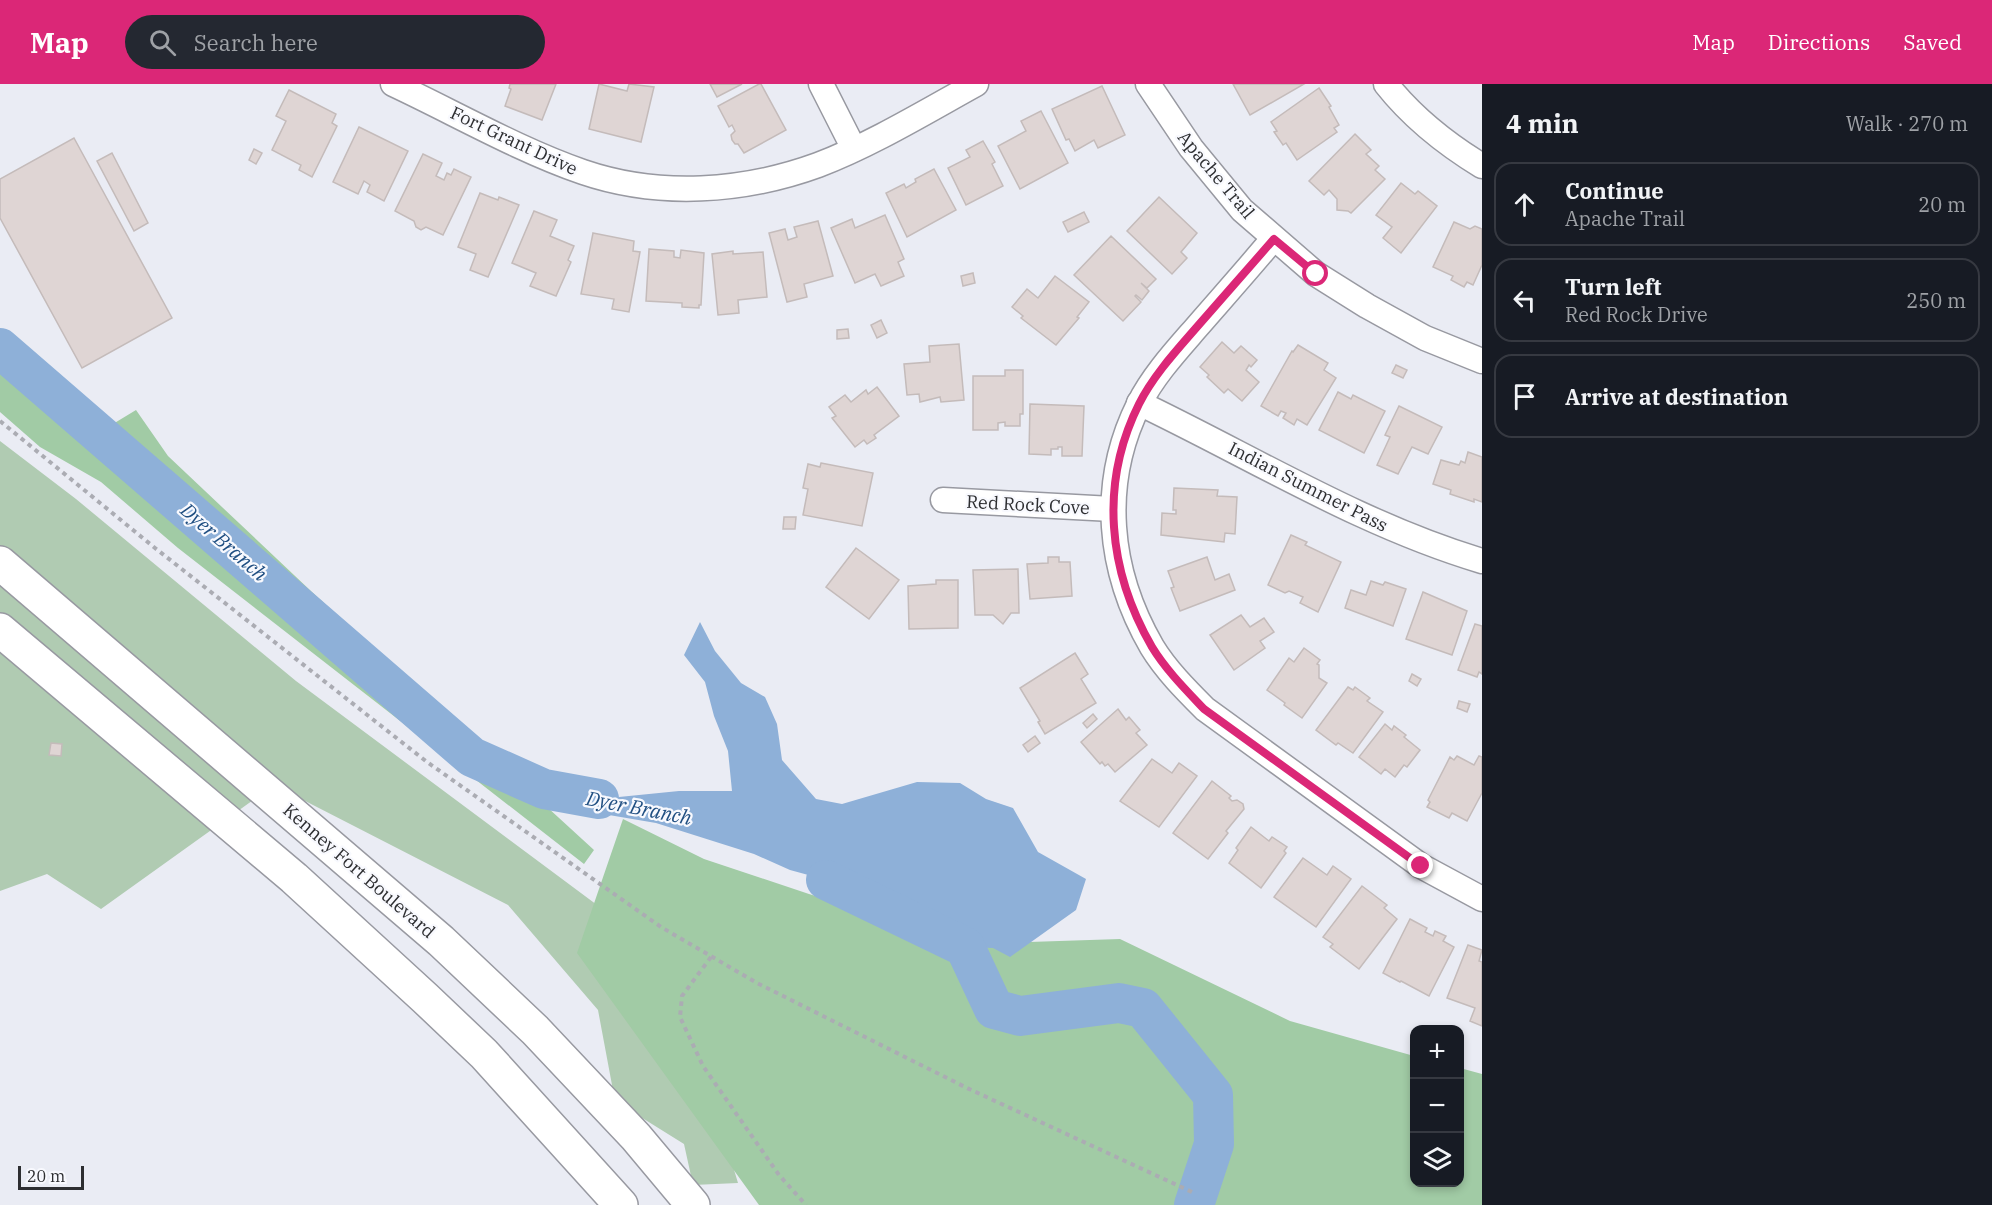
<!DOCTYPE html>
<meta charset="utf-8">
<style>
body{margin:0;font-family:"IBM Plex Serif",serif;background:#242831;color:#f1f3f6}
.controls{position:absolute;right:18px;bottom:18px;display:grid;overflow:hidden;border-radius:12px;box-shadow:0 3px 9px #0003}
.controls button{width:54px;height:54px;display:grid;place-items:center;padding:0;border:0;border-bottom:2px solid #363941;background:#171b24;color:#f1f3f6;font:30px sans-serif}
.scale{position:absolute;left:18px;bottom:15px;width:66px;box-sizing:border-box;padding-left:6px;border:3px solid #2d2e31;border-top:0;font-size:16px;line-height:21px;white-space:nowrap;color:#2d2e31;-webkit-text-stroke:4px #f8f9fe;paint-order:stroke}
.stop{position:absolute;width:18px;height:18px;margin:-14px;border:4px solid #db2777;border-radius:50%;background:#fff}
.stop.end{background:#db2777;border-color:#fff;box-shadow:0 2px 6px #0008}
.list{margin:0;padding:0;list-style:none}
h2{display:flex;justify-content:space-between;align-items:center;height:78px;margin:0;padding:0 24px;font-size:26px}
h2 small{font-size:20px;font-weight:400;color:#9ea1a6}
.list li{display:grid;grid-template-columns:39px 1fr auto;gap:18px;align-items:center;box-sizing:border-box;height:84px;margin:0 12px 12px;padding:0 12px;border:2px solid #363941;border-radius:18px}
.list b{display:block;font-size:22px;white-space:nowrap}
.list p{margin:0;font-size:20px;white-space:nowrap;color:#9ea1a6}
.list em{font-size:20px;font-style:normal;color:#9ea1a6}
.icon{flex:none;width:33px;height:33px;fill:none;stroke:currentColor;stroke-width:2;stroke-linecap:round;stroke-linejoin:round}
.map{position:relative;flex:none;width:1482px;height:1121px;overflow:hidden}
header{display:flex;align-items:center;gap:36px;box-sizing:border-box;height:84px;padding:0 30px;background:#db2777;color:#fff}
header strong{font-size:28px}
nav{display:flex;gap:33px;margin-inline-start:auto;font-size:21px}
.search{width:420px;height:54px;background:#242831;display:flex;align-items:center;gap:15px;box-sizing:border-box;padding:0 21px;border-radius:33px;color:#9ea1a6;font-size:22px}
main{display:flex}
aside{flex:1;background:#171b24}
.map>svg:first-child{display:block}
</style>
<header>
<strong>Map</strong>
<div class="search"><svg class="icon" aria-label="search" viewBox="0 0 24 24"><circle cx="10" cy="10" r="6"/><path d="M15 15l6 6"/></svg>Search here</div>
<nav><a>Map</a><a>Directions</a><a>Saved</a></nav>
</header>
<main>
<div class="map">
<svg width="1482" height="1121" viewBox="0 0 1482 1121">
<rect width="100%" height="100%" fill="#eaecf4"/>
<path fill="#b0cbb2" d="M0,357L76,415L296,597L671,876L738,1099L693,1101L684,1060L615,1017L598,926L508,821L274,701L101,825L47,790L0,807Z"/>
<g fill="#a1cba5">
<path d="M0,257L28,285L103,346L136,326L168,372L312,508L594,766L584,780L178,464L101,398L40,363L0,328Z"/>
<path d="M623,735L704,775L809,810L897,837L1029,858L1120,855L1290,937L1414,972V1098H1460V984L1482,990V1121H759L577,869Z"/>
</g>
<path fill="#8eb0d8" d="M700,538L715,567L741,599L765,613L777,640L782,676L816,715L842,720L917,698L960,699L986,715L1013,724L1038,768L1086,795L1076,826L1010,873L993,864L965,863L910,844L877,820L841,814L823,795L790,786L754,770L656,739L603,730L563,719L544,705H583L619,713L679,707H732L728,667L714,632L705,598L684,571Z"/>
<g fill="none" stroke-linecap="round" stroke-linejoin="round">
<g stroke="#8eb0d8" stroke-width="40">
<path d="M0,264L472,673L544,705L599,715"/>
<path d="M826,796L965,863L994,925L1020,932L1119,919L1143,924L1213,1011L1214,1060L1194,1121"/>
</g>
</g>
<g fill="#dfd5d4" stroke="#c4bbba" stroke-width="1.5">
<path d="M510,0H556L542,36L505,22L511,5L509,4Z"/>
<path d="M599,0L627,7L629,0L654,3L641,58L589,45Z"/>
<path d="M710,0H742L717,13Z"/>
<path d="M759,0H761L786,46L744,69L738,60H735L732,56L731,51L735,47L732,41L729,43L718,22Z"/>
<path d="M1233,0H1304L1250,31Z"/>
<path d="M1102,2L1125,51L1098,64L1094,56L1075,67L1069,55L1066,56L1052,25Z"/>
<path d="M1319,4L1331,22L1329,23L1339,41L1334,44L1337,48L1297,76L1286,59L1283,61L1274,48L1277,47L1271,38Z"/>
<path d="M289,6L336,30L332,39L337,42L312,93L299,86L301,81L272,66L286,37L276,32Z"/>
<path d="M1041,27L1068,79L1020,105L998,62L1026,47L1021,37Z"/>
<path d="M359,43L408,67L384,117L367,108L370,101L364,97L358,110L333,98Z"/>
<path d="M1355,50L1371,66L1366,70L1379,82L1375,86L1385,95L1351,129L1348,127L1337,126V115L1329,106L1324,111L1309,97Z"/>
<path d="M74,54L172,234L82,284L0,134V95Z"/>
<path d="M983,57L995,78L992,80L1003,102L966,121L948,84L970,73L966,66Z"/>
<path d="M254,65L262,69L256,80L249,76Z"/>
<path d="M112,69L148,139L134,147L97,77Z"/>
<path d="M423,70L442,79L436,92L444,96L447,89L451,91L454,85L471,93L443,151L426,143L421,146L416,143L414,137L395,127Z"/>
<path d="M934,85L956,126L907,153L886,109L904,100L906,104L916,98L915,95Z"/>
<path d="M1401,99L1415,110L1418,107L1437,122L1401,169L1383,154L1392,143L1376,131Z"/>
<path d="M480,109L498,116L499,113L519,121L488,193L470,186L476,170L458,163Z"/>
<path d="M1159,113L1197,149L1181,168L1187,174L1172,190L1127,147Z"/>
<path d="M534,127L557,136L550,152L574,162L568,176L571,178L556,212L530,202L536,189L512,179Z"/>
<path d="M1084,128L1089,138L1068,148L1063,138Z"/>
<path d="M885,131L904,175L898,178L904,192L881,202L875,190L855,199L831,144L852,135L855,144Z"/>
<path d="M818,137L833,192L804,200L807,213L787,218L769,149L785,145L788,156L797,153L794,143Z"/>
<path d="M1454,138L1470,145L1475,142L1482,145V181L1473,201L1467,198L1464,203L1451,196L1453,192L1433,183Z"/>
<path d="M593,149L634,157L633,167L640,168L629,228L612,225L614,215L581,210Z"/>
<path d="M1111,152L1156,195L1147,204L1141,199L1149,207L1142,216L1136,211L1135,212L1141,218L1123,237L1074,191Z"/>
<path d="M649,165L674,167V173L680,174L681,166L704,169L701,221H699V224L682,223V219L646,217Z"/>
<path d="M733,167V170L763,168L767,213L738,216L739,229L718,231L712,170Z"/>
<path d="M973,189L975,199L963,202L961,192Z"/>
<path d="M1055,192L1089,218L1077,233L1079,234L1056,261L1021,234L1023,232L1012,223L1027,205L1038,214Z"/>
<path d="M881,236L887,249L877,254L871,241Z"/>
<path d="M848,245L849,254L837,255V246Z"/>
<path d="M1222,258L1234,269L1241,262L1257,276L1251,283L1249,281L1246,286L1259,298L1242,317L1228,305L1224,309L1207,293L1209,291L1200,283Z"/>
<path d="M959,260L964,316L941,318L940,313L920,318L919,310L907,311L904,280L930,278L929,262Z"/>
<path d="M1298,261L1328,279L1324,286L1336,294L1307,341L1297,335L1294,341L1283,334L1286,329L1281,327L1278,332L1261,322L1292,267L1293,268Z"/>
<path d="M1396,281L1407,286L1403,294L1392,289Z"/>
<path d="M1005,286H1023V330H1020V342H1005V338L998,339V346H973V292H1005Z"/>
<path d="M877,303L899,332L874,351L876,354L867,360L864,356L855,363L832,334L836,332L829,323L845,311L851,318L866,306L868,310Z"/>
<path d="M1338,308L1351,315L1353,311L1385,327L1364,369L1319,346Z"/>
<path d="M1030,320L1084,322L1082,372H1062V363H1058V365H1051V371L1029,370Z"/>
<path d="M1399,322L1442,343L1428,370L1412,363L1398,390L1377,381L1390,353L1385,351Z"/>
<path d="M1468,368L1482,373V418L1474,415V418L1450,410L1451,406L1433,400L1441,376L1459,381L1461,377L1465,379Z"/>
<path d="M821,379L873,389L862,442L803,431L808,405L803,404L808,380L820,383Z"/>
<path d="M1174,404L1218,406L1217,412L1237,413L1235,450L1225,449L1224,458L1161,451L1162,429L1176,430V426H1173Z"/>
<path d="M784,433H796L795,445H783Z"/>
<path d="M1291,451L1307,458L1305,461L1341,478L1318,528L1300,519L1303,513L1289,507L1285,509L1268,501Z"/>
<path d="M856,464L899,496L869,535L826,503Z"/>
<path d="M1048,473H1059V478H1070L1072,512L1030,515L1027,480L1048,479Z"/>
<path d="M1207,473L1215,496L1229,490L1235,506L1180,527L1171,504L1174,503L1168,487Z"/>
<path d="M1018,485L1019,529H1011L1003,540L993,531H975L973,486Z"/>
<path d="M936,496H958V544L909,545L908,502L936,500Z"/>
<path d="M1371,497L1383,501L1385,498L1406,505L1393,542L1345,524L1351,506L1366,511Z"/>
<path d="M1423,508L1467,527L1452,571L1406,555Z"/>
<path d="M1241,531L1250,543L1264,534L1274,548L1260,557L1265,564L1234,586L1210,551Z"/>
<path d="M1475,540L1482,542V590L1479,588L1477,593L1458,586Z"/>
<path d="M1304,564L1320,576L1317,580L1319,581V594L1327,599L1302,634L1284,621L1285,619L1267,606L1289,574L1294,578Z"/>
<path d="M1075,569L1088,590L1081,595L1096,619L1045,650L1038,638L1040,637L1020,604Z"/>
<path d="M1412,590L1421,595L1417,602L1409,597Z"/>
<path d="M1348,603L1353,606L1355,603L1370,614L1367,617L1383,628L1353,669L1338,659L1336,661L1316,646Z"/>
<path d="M1459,617L1470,620L1467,628L1457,624Z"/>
<path d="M1118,625L1126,636L1129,633L1140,646L1136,649L1147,661L1115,688L1108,680L1105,682L1102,678L1100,680L1081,658Z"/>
<path d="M1093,630L1097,635L1087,644L1083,639Z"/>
<path d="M1385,640L1392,646L1394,642L1406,651L1404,653L1420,666L1407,683L1404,681L1395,693L1385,685L1381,690L1359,673Z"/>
<path d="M1035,652L1040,659L1028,668L1023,661Z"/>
<path d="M51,659L62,660L61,672L49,671Z"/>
<path d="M1457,672L1474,681L1479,672L1482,673V709L1467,737L1452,729L1449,734L1427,723L1430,718L1428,716L1450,673L1454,676Z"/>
<path d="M1152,675L1172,689L1179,679L1197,692L1159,743L1120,717Z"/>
<path d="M1212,697L1231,712L1229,714L1232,717L1237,716L1243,720L1244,725L1226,747L1228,749L1208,775L1173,749Z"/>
<path d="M1251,743L1269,757L1272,753L1287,763L1284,767L1286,769L1261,804L1229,779L1238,766L1236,764Z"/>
<path d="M1303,774L1327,791L1333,782L1351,795L1316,843L1274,813Z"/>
<path d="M1362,802L1387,821L1384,824L1397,835L1359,885L1330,863L1333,860L1323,853Z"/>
<path d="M1410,835L1427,844L1425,848L1433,852L1435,847L1446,852L1443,857L1454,863L1429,912L1401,897L1400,898L1383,889Z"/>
<path d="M1468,861L1482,866L1479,877L1482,878V942L1470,937L1475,924L1447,914Z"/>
</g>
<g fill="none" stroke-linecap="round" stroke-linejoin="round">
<defs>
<g id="minor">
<path d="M393,0C455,29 519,66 583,88C659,114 744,108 818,81C871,61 927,27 976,0"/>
<path d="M821,0L854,65"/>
<path d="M1148,0L1191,64L1242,126L1316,190L1367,222L1425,254L1482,277"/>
<path d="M1386,0C1412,33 1446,60 1482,82"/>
<path d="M1273,155C1248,185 1222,214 1196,244C1176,267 1153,292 1139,320C1099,400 1108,487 1152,563C1166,586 1186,606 1205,625L1421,782L1482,815"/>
<path d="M1139,319C1252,373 1361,441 1482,477"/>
<path d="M943,416L1112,425"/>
</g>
<g id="secondary">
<path d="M0,479L441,857L535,946L636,1053L693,1121"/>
<path d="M0,546L294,794L425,914L484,970L621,1121"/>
</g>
</defs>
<use href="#minor" stroke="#9899a1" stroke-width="27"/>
<use href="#secondary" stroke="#9899a1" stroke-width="36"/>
<g stroke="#abacb3" stroke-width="4" stroke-dasharray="4.5 4.5" stroke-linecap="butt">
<path d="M0,337L155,464L427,678L661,843L757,899L967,1004L1192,1108"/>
<path d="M711,873L682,912L680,933L703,982L779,1091L806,1121"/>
</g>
<use href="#minor" stroke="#fff" stroke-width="24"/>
<use href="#secondary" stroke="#fff" stroke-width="33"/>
</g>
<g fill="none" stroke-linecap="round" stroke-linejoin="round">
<path stroke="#db2777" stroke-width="8" d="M1316,190L1274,155C1248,185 1222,214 1196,244C1176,267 1153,292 1139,320C1099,400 1108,487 1152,563C1166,586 1186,606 1204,625L1421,782"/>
</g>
<g text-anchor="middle" stroke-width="4.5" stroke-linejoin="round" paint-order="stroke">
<g font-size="18" fill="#2d2e31" stroke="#f8f9fe">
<text transform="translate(514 57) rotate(25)" y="6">Fort Grant Drive</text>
<text transform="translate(1216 91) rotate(50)" y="6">Apache Trail</text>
<text transform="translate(1308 403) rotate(27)" y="6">Indian Summer Pass</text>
<text transform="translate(1028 421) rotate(3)" y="6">Red Rock Cove</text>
<text transform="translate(359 787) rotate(41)" y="6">Kenney Fort Boulevard</text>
</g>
<g font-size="20" font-style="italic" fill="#204f82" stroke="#f8f9fe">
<text transform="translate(224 458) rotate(41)" y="7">Dyer Branch</text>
<text transform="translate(639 724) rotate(11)" y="7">Dyer Branch</text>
</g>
</g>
</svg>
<div class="controls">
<button>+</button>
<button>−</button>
<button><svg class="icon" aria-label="layers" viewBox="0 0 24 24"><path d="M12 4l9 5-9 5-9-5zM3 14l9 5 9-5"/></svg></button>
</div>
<div class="scale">20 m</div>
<div class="stop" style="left:1316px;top:190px"></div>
<div class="stop end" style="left:1421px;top:782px"></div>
</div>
<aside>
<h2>4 min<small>Walk · 270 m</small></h2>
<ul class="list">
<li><svg class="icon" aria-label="ahead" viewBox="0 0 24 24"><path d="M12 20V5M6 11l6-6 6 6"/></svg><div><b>Continue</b><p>Apache Trail</p></div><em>20 m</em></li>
<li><svg class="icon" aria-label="left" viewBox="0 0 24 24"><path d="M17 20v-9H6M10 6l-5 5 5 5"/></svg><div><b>Turn left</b><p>Red Rock Drive</p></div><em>250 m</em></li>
<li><svg class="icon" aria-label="arrive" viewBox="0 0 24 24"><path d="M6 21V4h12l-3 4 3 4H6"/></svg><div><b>Arrive at destination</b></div></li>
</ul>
</aside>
</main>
